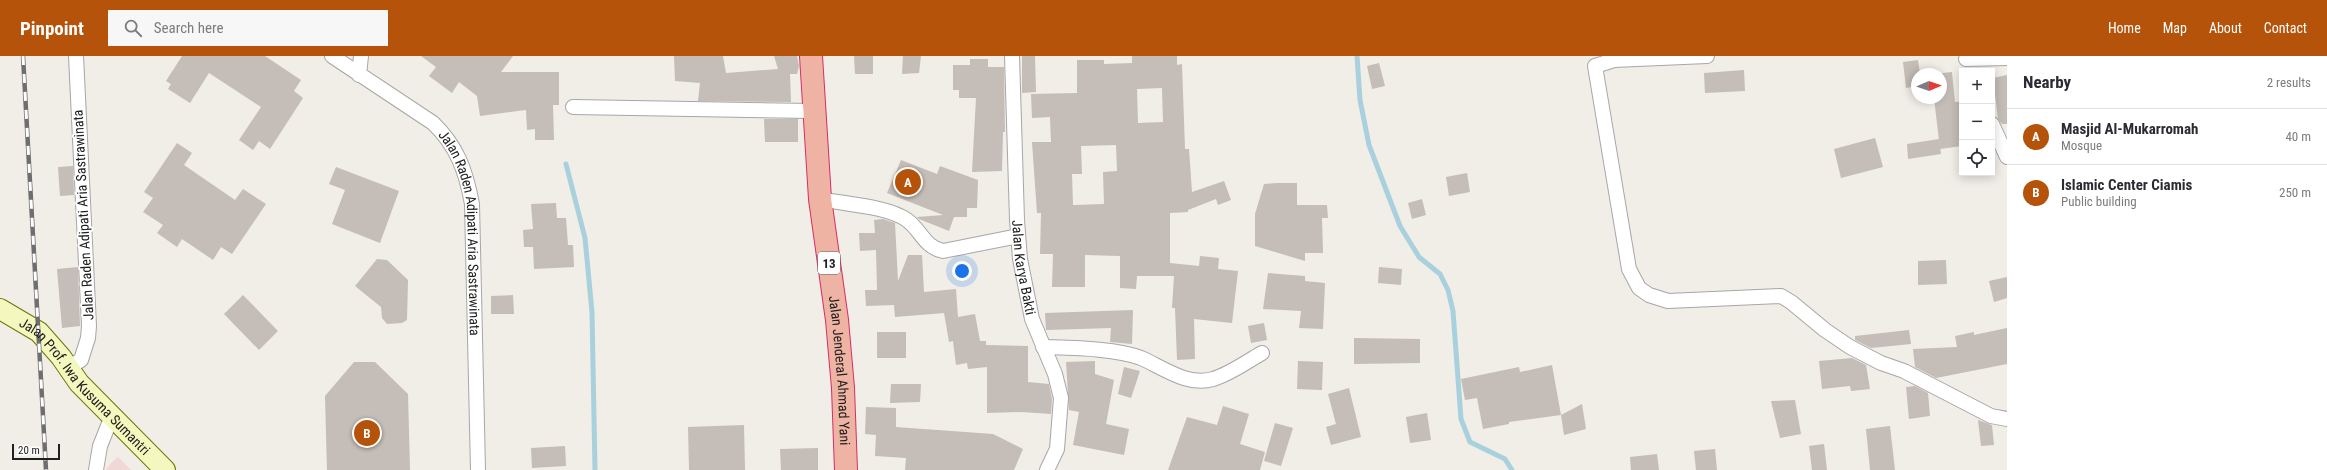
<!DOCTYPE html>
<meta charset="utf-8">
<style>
body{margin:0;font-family:"Roboto Condensed",sans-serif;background:#f7f7f7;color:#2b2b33}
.controls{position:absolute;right:12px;top:12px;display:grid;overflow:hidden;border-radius:0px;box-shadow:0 2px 10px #0003}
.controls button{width:36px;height:36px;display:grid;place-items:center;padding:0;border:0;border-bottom:1px solid #e1e1e2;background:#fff;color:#2b2b33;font:20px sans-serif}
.compass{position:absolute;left:1911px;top:12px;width:36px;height:36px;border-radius:50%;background:#fff;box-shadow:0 2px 10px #0003;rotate:88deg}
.scale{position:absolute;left:12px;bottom:10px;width:48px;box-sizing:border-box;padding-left:4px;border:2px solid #202020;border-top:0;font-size:11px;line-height:14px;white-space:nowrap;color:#202020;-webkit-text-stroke:3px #fff;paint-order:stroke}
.you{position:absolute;left:962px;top:215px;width:14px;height:14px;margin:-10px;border:3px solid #fff;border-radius:50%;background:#1a73e8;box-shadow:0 0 0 6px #1a73e833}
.badge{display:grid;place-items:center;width:26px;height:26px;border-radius:50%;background:#b45309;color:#fff;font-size:13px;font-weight:700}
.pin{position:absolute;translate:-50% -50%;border:2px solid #fff;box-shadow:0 1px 4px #0006}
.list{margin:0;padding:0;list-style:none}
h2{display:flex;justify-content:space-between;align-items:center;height:52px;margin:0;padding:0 16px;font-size:17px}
h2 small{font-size:13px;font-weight:400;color:#7c7c81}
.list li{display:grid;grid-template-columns:26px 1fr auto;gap:12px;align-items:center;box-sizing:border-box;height:56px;padding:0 16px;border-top:1px solid #e1e1e2}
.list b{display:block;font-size:15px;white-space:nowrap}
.list p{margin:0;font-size:13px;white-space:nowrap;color:#7c7c81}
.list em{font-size:13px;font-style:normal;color:#7c7c81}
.icon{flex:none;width:22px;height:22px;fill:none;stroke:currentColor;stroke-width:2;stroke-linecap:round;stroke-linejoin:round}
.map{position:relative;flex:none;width:2007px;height:414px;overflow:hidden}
header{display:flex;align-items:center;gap:24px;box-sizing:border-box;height:56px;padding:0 20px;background:#b45309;color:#fff}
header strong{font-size:19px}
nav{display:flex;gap:22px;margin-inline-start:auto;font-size:14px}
.search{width:280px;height:36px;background:#f7f7f7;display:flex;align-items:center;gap:10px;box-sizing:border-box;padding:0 14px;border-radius:0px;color:#7c7c81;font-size:15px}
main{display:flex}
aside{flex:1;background:#fff}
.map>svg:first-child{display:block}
</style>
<header>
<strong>Pinpoint</strong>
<div class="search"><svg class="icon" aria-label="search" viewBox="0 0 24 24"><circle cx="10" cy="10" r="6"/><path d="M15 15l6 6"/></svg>Search here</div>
<nav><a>Home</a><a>Map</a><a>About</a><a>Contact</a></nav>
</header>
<main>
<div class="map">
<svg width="2007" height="414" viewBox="0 0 2007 414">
<rect width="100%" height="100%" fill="#f1ede7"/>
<path fill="#f0d8d7" d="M118,401L131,414H106L110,408Z"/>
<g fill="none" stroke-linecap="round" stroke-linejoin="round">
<g stroke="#a9d1dd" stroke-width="5">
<path d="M1357,0L1360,44L1369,89L1400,170L1419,201L1440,218L1448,234L1453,255L1461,363L1470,386L1505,403L1512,414"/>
<path d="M566,108L585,182L592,256L595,414"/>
</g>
</g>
<g fill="#c5bdb7" fill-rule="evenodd">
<path d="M182,0H265L301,24L294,35L303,42L270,93L259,85L253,94L239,84L261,51L209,17L190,47L168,33L171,28L166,25Z"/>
<path d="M421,0H513L501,16H559V49H553L554,84H535V73L527,74L526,54L480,60L477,40L459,26L452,37L429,20L436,11Z"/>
<path d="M674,0H723L726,17L778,13L774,0H797L799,10L797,18H790L791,46L698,45L700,27L675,25Z"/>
<path d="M854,0H873V18H855Z"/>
<path d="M903,0H921L919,17L902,18Z"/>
<path d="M1022,0H1035L1036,36L1022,37Z"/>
<path d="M1132,0H1177V9L1182,8L1185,93H1189L1192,136L1224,125L1231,144L1218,149L1216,143L1188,154V156L1170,157V207L1199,210L1200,200L1219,202L1218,213L1238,215L1232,267L1194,263L1195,303L1177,304L1175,252H1172L1174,220H1137L1136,233L1120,232V200L1085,199V231H1052L1053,198H1040L1041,157H1037L1032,86H1051L1050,61L1032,62L1031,38L1077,37V4H1104V8L1132,7ZM1162,32L1163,66L1138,67L1137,33ZM1116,89L1117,115L1103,116L1104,148L1073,149L1072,118H1082L1081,90Z"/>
<path d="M970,3H988V11H1004L1005,76H1003L1002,115L972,116L976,42H959V34H953V9H970Z"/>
<path d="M1918,4L1920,18H1917V30L1906,32L1903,6Z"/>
<path d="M1379,7L1385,30L1372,33L1367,10Z"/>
<path d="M1744,14L1745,35L1705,37L1704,17Z"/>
<path d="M1952,16L1955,46L1962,45V90L1940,93L1934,42H1941V18H1934Z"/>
<path d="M2007,19V68H2002L1998,63L1993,22Z"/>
<path d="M764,63H798V86H765Z"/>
<path d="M1875,82L1883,111L1841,122L1834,93Z"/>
<path d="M1939,83L1941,98L1908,103L1907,88Z"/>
<path d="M177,87L192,97L184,109L235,144L243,133L266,148L232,198L221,191L213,204L182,183L177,191L157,177L163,169L143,156L153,142L144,136Z"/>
<path d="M901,104L937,118L940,110L978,124L977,152H967V161H954L949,175L919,163L917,161L943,159L887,137Z"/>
<path d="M73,110L74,139L60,140L58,111Z"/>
<path d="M336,111L399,135L380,187L332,168L345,134L329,128Z"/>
<path d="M1467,117L1470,136L1449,140L1446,121Z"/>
<path d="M1277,127H1297V149H1327L1328,162H1322L1323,197H1305V205L1255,190V158L1264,128Z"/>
<path d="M1422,143L1426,159L1412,163L1408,147Z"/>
<path d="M556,147L557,162H566L568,189H573L574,211L534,213L533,191H524L523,174L533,173L531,148Z"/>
<path d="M883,163L895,167L898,225L908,199H922L924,236L956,233L958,261L975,258L980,285H986V289L1028,290V326L1049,328L1052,343L1051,358L1022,356L987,357V311L968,313L967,307L956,309L953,285L949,286L944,257L895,261L894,249L866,250L865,234H877L876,194L860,195L859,177H875L874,164Z"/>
<path d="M377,203L387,204L408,224L407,264L402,267L387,268L382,262L381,251L355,230Z"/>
<path d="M1946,204L1947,228L1918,229V205Z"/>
<path d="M78,211L80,270L62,272L57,213Z"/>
<path d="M1379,211L1402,213L1401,229L1378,227Z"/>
<path d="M1268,217L1305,220V225L1325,227L1323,273L1299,272L1301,255L1263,253Z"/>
<path d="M2007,221V242L1994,246L1989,225Z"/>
<path d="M243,239L278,275L259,294L224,258Z"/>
<path d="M513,239L514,258H491V240Z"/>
<path d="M1133,254L1132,288L1110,286L1111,272L1046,274L1045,257Z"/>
<path d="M1264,267L1267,284L1251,287L1248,270Z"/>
<path d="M2007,272V308L1936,322L1915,311L1913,293L1957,291L1955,280L1974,276V279Z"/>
<path d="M1909,274L1911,288L1871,292L1855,284V280Z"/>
<rect x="877" y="276" width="29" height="26"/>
<path d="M1354,282L1420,283V307L1354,308Z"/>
<path d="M1852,302L1866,309L1870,333L1851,335L1850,330L1822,333L1819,305Z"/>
<path d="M1095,305V318L1114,324L1106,368L1129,373L1124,399L1073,389L1079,356L1069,354L1066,306Z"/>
<path d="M1298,305L1323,306L1322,334L1297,333Z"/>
<path d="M354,306H375L408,338L410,414H327L325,340Z"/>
<path d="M1552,309L1561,359L1509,366V368L1483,373L1477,342L1465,344L1461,323L1519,311L1520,316Z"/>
<path d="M1124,311L1140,315L1131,342L1118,338Z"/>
<path d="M891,328H921L920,346L890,347Z"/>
<path d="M1915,330L1928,337L1930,360L1909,363L1906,331Z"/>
<path d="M1349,332L1361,381L1331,389L1326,371L1336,368L1328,338Z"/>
<path d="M1795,344L1801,378L1780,382L1771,345Z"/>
<path d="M1582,348L1586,373L1564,379L1561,359Z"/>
<path d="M1223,350L1249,358L1240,388L1265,396L1260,414H1168L1187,361L1217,369Z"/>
<path d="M866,351L896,352V371L993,378L1023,393L1014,414H905L906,402L875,400L876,379L865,378Z"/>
<path d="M1427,357L1431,384L1410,387L1406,361Z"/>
<path d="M1978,364L1992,369L1994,389L1981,390Z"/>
<path d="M1275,367L1293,372L1281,410L1264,405Z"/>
<path d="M744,369L745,414H689L688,371Z"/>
<path d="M1890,370L1895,414H1870L1866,373Z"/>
<path d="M1824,388L1827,414H1812L1809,390Z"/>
<path d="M565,390L566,410L532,412L531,392Z"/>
<path d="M818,392V414H781L780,393Z"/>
<path d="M1715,393L1717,414H1696L1694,395Z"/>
<path d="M1657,398L1659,414H1631L1630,401Z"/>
</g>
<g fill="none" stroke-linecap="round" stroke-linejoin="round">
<defs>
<g id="minor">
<path id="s1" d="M332,0L433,67C457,90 466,115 472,148L478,414"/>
<path id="s2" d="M1012,0L1017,164L1020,203L1032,263L1055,318L1061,342L1057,393L1047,414"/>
<path d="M1707,0L1614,4L1595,10L1629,213L1639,232L1649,239L1668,245L1781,240L1791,246L1825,274L1850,291L1881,307L1904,315L1991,360L2007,363"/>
<path d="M1966,3L2007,2"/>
<path d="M359,19L361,0"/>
<path d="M573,51L813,55"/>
<path d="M1992,68L2007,101"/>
<path d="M820,143C844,148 887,150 907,164C921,174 924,191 943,195L1018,180"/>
<path d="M1043,291C1071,292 1115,292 1141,302C1162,311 1188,331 1213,323C1230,318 1246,306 1262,297"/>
<path d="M69,311L81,304L88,282L89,270L76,0"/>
<path d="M96,414L100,390L112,360"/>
</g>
<g id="secondary">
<path id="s3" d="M0,253L39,276L61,301L79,327L165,414"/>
</g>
<g id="trunk">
<path id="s4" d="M811,0L820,143L837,264L843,332L846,414"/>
</g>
</defs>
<use href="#minor" stroke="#a7a7a7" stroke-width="16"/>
<use href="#secondary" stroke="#6b7608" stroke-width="22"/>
<use href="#trunk" stroke="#d62d67" stroke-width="24"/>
<use href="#minor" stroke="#fff" stroke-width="14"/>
<use href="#secondary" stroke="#f5f8be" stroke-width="20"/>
<use href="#trunk" stroke="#efb3a3" stroke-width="22"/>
<defs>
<path id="rail" d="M23,0L46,414"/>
</defs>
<use href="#rail" stroke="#6e6e6e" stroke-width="4.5"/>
<use href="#rail" stroke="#fff" stroke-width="3" stroke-dasharray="9" stroke-linecap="butt"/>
</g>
<g text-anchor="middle" stroke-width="4" stroke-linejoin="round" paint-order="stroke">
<rect fill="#fff" stroke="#636363" stroke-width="1" x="818" y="196" width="22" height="22" rx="3"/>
<g font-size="13" font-weight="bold" fill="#202020">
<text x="829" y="212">13</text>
</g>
<g font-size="14" fill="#202020" stroke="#fff">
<text transform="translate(83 159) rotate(-93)" y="5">Jalan Raden Adipati Aria Sastrawinata</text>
<text dy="5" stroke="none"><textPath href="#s1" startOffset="239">Jalan Raden Adipati Aria Sastrawinata</textPath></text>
<text dy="5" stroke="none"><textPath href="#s2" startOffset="212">Jalan Karya Bakti</textPath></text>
<text dy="5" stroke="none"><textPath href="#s4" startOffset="316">Jalan Jenderal Ahmad Yani</textPath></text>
<text dy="5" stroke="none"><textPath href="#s3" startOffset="116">Jalan Prof. Iwa Kusuma Sumantri</textPath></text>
</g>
</g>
</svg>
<div class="controls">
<button>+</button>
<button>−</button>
<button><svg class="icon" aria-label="locate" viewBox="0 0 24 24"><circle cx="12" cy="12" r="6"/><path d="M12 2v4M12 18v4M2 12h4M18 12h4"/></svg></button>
</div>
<svg class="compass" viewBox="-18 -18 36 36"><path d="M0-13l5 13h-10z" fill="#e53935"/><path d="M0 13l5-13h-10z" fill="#7c7c81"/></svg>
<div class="scale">20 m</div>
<div class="you"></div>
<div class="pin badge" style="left:908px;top:126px">A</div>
<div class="pin badge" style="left:367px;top:377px">B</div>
</div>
<aside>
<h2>Nearby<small>2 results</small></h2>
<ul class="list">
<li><span class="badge">A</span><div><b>Masjid Al-Mukarromah</b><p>Mosque</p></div><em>40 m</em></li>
<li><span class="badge">B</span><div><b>Islamic Center Ciamis</b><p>Public building</p></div><em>250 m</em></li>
</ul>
</aside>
</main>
